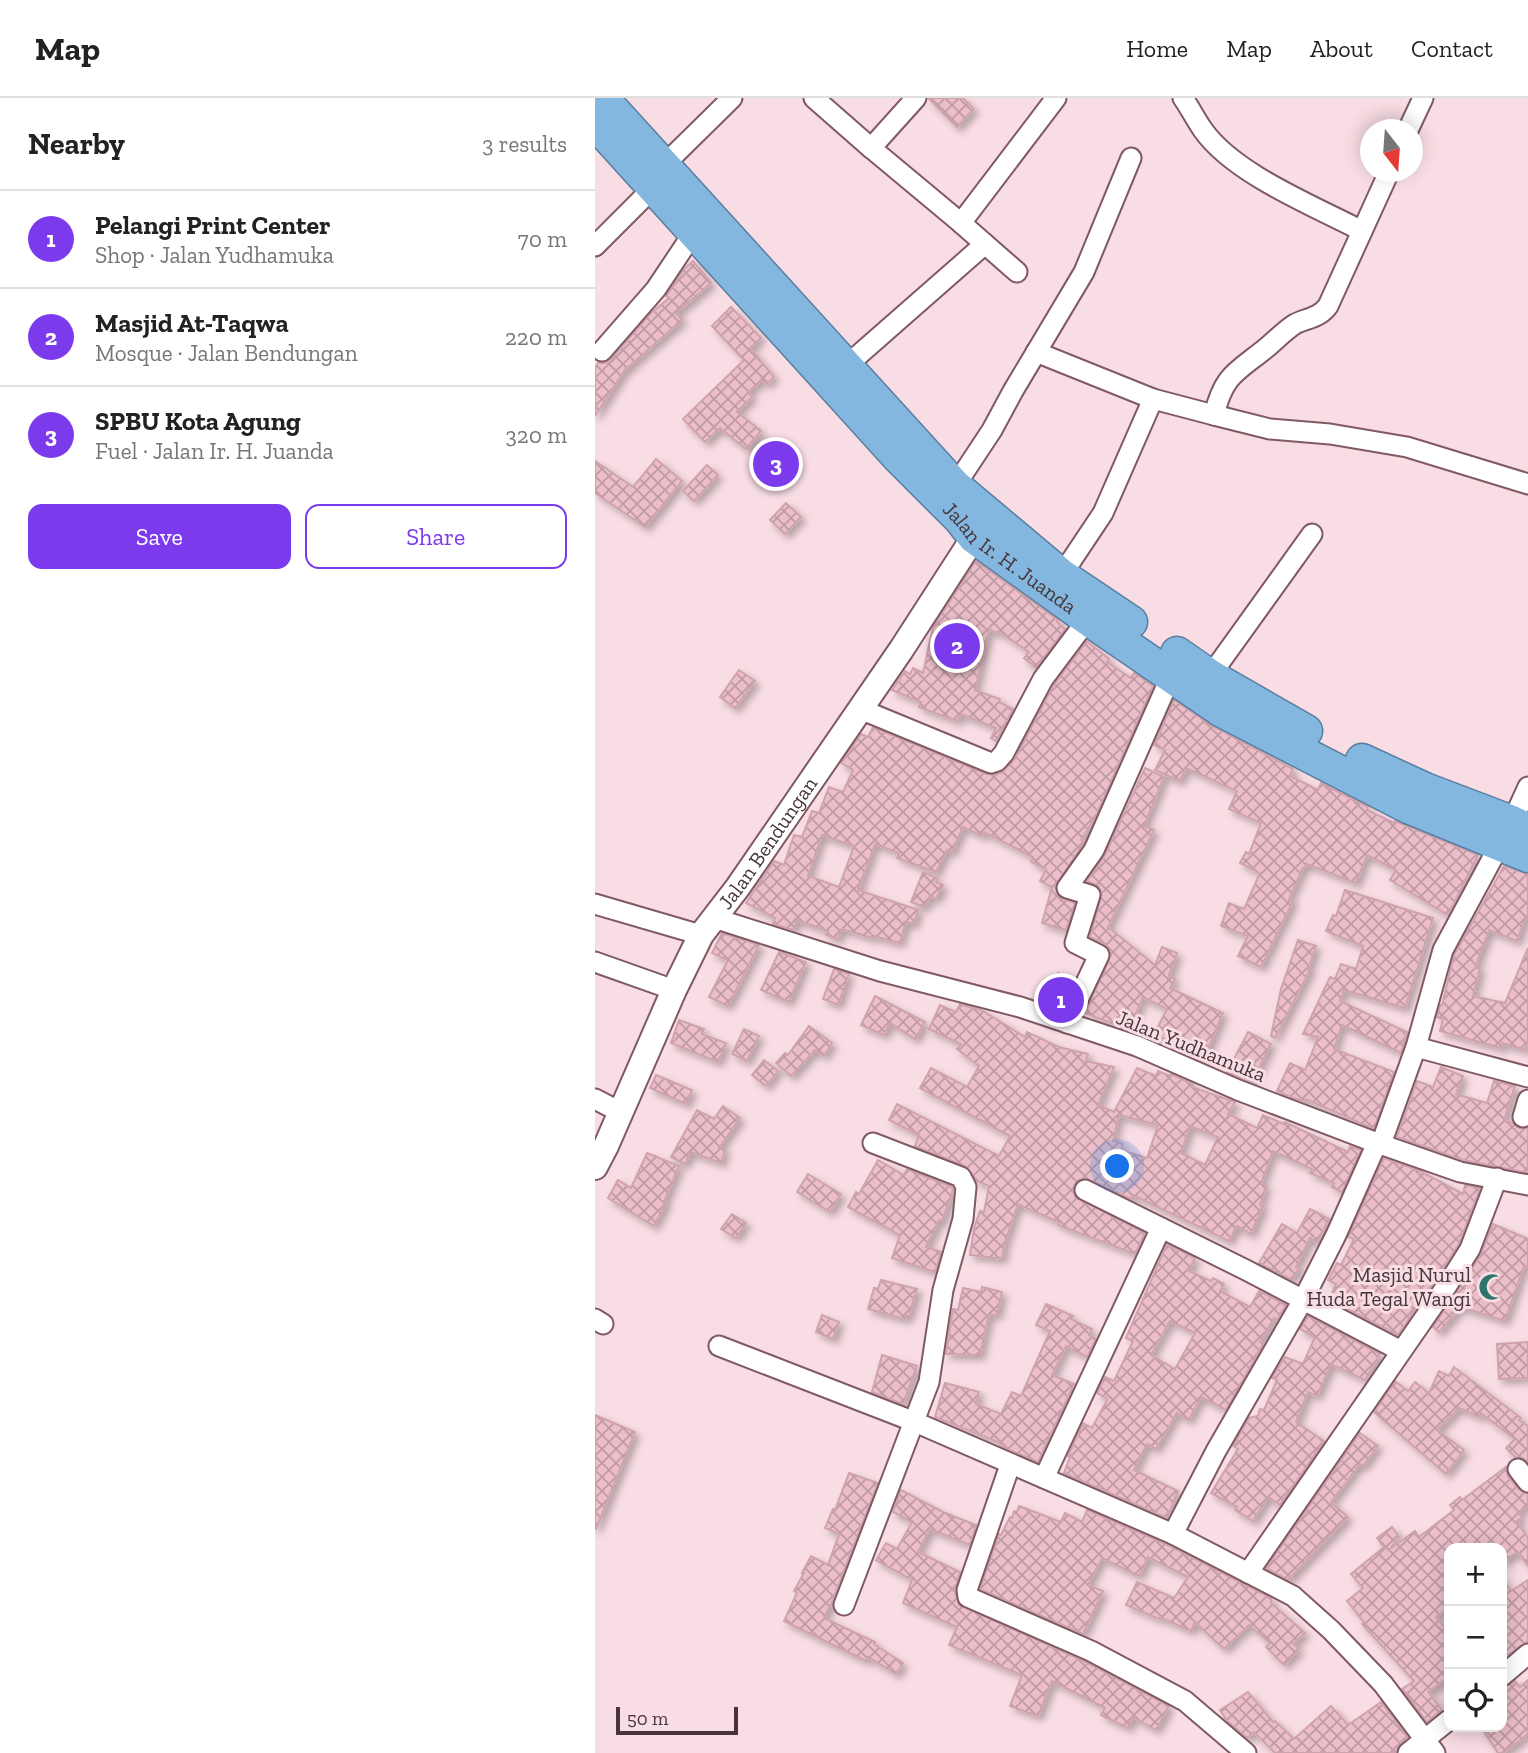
<!DOCTYPE html>
<meta charset="utf-8">
<style>
body{margin:0;font-family:"Zilla Slab",serif;background:#f6f6f6;color:#222}
.controls{position:absolute;right:21px;bottom:21px;display:grid;overflow:hidden;border-radius:14px;box-shadow:0 4px 18px #0003}
.controls button{width:63px;height:63px;display:grid;place-items:center;padding:0;border:0;border-bottom:2px solid #e0e0e0;background:#fff;color:#222;font:35px sans-serif}
.compass{position:absolute;left:765px;top:21px;width:63px;height:63px;border-radius:50%;background:#fff;box-shadow:0 4px 18px #0003;rotate:163deg}
.scale{position:absolute;left:21px;bottom:18px;width:122px;box-sizing:border-box;padding-left:7px;border:4px solid #473539;border-top:0;font-size:19px;line-height:24px;white-space:nowrap;color:#473539;-webkit-text-stroke:5px #f9dde4;paint-order:stroke}
.you{position:absolute;left:523px;top:1069px;width:24px;height:24px;margin:-18px;border:5px solid #fff;border-radius:50%;background:#1a73e8;box-shadow:0 0 0 10px #1a73e833}
.badge{display:grid;place-items:center;width:46px;height:46px;border-radius:50%;background:#7c3aed;color:#fff;font-size:23px;font-weight:700}
.pin{position:absolute;translate:-50% -50%;border:4px solid #fff;box-shadow:0 2px 7px #0006}
.list{margin:0;padding:0;list-style:none}
h2{display:flex;justify-content:space-between;align-items:center;height:91px;margin:0;padding:0 28px;font-size:30px}
h2 small{font-size:23px;font-weight:400;color:#767676}
.list li{display:grid;grid-template-columns:46px 1fr auto;gap:21px;align-items:center;box-sizing:border-box;height:98px;padding:0 28px;border-top:2px solid #e0e0e0}
.list b{display:block;font-size:26px;white-space:nowrap}
.list p{margin:0;font-size:23px;white-space:nowrap;color:#767676}
.list em{font-size:23px;font-style:normal;color:#767676}
.actions{display:flex;gap:14px;padding:21px 28px}
.actions a{flex:1;padding:16px 0;border:2px solid #7c3aed;border-radius:14px;text-align:center;font-size:24px;color:#7c3aed}
.actions .main{background:#7c3aed;color:#fff}
.icon{flex:none;width:38px;height:38px;fill:none;stroke:currentColor;stroke-width:2;stroke-linecap:round;stroke-linejoin:round}
.map{position:relative;flex:none;width:933px;height:1655px;overflow:hidden}
header{display:flex;align-items:center;gap:42px;box-sizing:border-box;height:98px;padding:0 35px;background:#fff;border-bottom:2px solid #e0e0e0}
header strong{font-size:33px}
nav{display:flex;gap:38px;margin-inline-start:auto;font-size:24px}
main{display:flex}
aside{flex:1;background:#fff}
.map>svg:first-child{display:block}
</style>
<header>
<strong>Map</strong>
<nav><a>Home</a><a>Map</a><a>About</a><a>Contact</a></nav>
</header>
<main>
<aside>
<h2>Nearby<small>3 results</small></h2>
<ul class="list">
<li><span class="badge">1</span><div><b>Pelangi Print Center</b><p>Shop · Jalan Yudhamuka</p></div><em>70 m</em></li>
<li><span class="badge">2</span><div><b>Masjid At-Taqwa</b><p>Mosque · Jalan Bendungan</p></div><em>220 m</em></li>
<li><span class="badge">3</span><div><b>SPBU Kota Agung</b><p>Fuel · Jalan Ir. H. Juanda</p></div><em>320 m</em></li>
</ul>
<div class="actions"><a class="main">Save</a><a>Share</a></div>
</aside>
<div class="map">
<svg width="933" height="1655" viewBox="0 0 933 1655">
<defs>
<pattern id="building-cross-hatch" width="8" height="8" patternUnits="userSpaceOnUse" patternTransform="scale(1.75)"><rect width="8" height="8" fill="#ebbec9"/><path d="M0 0l8 8M0 8l8-8" fill="none" stroke="#c09ba4"/></pattern>
<filter id="shadow"><feDropShadow dx="4.5" dy="4.5" stdDeviation="3.5" flood-color="#0004"/></filter>
</defs>
<rect width="100%" height="100%" fill="#f9dde4"/>
<g fill="url(#building-cross-hatch)" stroke="#cfa3ad" stroke-width="2" fill-rule="evenodd" filter="url(#shadow)">
<path d="M333,0H368L379,11L362,29Z"/>
<path d="M98,163L116,185L81,215L87,222L30,272L0,318V270L3,265H10L16,261L56,215L74,200L71,198L90,170Z"/>
<path d="M136,209L166,240L155,250L179,279L172,286L167,282L153,294L157,299L142,314L166,333L151,351L125,330L110,344L88,321L149,262L117,228Z"/>
<path d="M61,361L87,383L50,429L0,395V363L38,389Z"/>
<path d="M112,367L123,377L99,403L88,393Z"/>
<path d="M191,405L206,419L190,436L175,422Z"/>
<path d="M381,463L463,522L462,524L470,531L441,570L429,560L434,554L403,533L401,535L394,531L380,592L405,601L404,604L418,611L401,643L396,640L401,630L366,616L363,623L340,615L324,609L326,604L297,592L310,573L315,576L318,570L328,575L338,529Z"/>
<path d="M492,543L514,561L512,564L536,580L539,575L558,588L501,718L486,742L489,744L488,746L460,788L464,799L480,805L471,832L447,825L457,789L445,783L451,771L436,764L438,759L389,734L387,738L368,729L357,754L352,752L341,774L302,760L304,755L280,746L263,792L323,812L319,826L311,824L305,845L279,838L278,840L247,831L243,841L231,837L233,833L202,822L198,832L178,826L180,820L151,805L179,763L189,767L199,737L207,739L217,713L224,715L234,689L248,694L258,672L246,665L266,636L273,639L278,629L391,676L406,675L420,661L458,588ZM227,737L259,748L244,789L213,778Z"/>
<path d="M144,572L160,583L140,610L125,599Z"/>
<path d="M579,602L619,629L698,671L695,678L723,692L726,685L773,709L772,712L799,725L800,723L883,757L853,817L795,782L801,772L772,757L761,785L712,766L710,770H708L694,801L698,803L666,869L643,858L653,838L626,828L634,805L649,811L665,775L645,765L651,754L654,756L666,725L634,711L642,693L591,670L585,683L560,672L570,652L559,647Z"/>
<path d="M550,670L569,679L549,728L559,732L513,829L560,867L567,849L582,855L574,878L580,881L575,890L628,915L608,963L585,954L587,950L559,936L572,911L548,899L534,932L490,915L516,857L510,846L495,839L507,795L503,788L492,783L510,757Z"/>
<path d="M909,768L933,776V821L930,820L922,843L894,832L880,870H885L878,898L910,905L933,850V943L930,952L907,945L906,950L845,933L848,921L842,919L845,907H847L859,857Z"/>
<path d="M328,774L342,780L341,784L348,787L341,801L335,798L330,809L316,804Z"/>
<path d="M750,792L838,820L810,910L749,892L745,903L812,934L806,955L747,927L739,951L799,974L779,1031L711,1001L710,1003L698,1000L682,993L695,965L710,972L723,939L708,936L735,879L740,881L746,866L761,871L768,848L731,833L738,817L741,818Z"/>
<path d="M127,835L164,847L133,908L114,899L133,862L117,855Z"/>
<path d="M703,842L721,848L713,872H715L680,940L676,938L686,891Z"/>
<path d="M184,854L211,864L194,904L166,892Z"/>
<path d="M239,871L254,876L243,907L228,901Z"/>
<path d="M463,875L479,882L466,910L448,904Z"/>
<path d="M280,898L330,924L320,941L295,925L289,937L266,927Z"/>
<path d="M365,906L388,913L430,939L432,934L464,949L493,956L491,963L519,969L503,1007L519,1014L542,970L561,978L563,973L575,978L576,976L598,986L597,989L640,1004L633,1016L662,1030L668,1017L689,1026L690,1024L753,1054L755,1048L766,1052L747,1094L737,1089L739,1085L715,1075L717,1071L678,1053L666,1086L671,1088L665,1107L668,1108L656,1136L642,1128L634,1143L538,1097L536,1101L490,1080L483,1082L479,1087L480,1099L550,1135L540,1156L463,1127L464,1124L423,1106L410,1144L407,1161L375,1157L379,1130L385,1113L389,1114L394,1088L382,1083L370,1068L320,1048L324,1037L294,1022L302,1006L404,1058L415,1038L325,990L336,970L372,989L384,968L362,951L366,946L334,931L345,907L361,914ZM524,1017L563,1027L552,1060L526,1052L528,1046L518,1043ZM595,1028L623,1039L610,1067L586,1055Z"/>
<path d="M84,922L109,931L107,936L131,945L123,964L76,945Z"/>
<path d="M214,928L237,945L229,958L220,952L196,978L181,965L190,955L193,957Z"/>
<path d="M149,931L164,938L152,963L137,956Z"/>
<path d="M653,934L676,946L657,984L632,974Z"/>
<path d="M169,962L183,973L171,988L157,977Z"/>
<path d="M846,969L868,978L861,996L892,1005L899,983L920,988L909,1023L918,1025L924,1030H933V1075L868,1062L802,1039L822,983L838,989Z"/>
<path d="M61,977L97,992L91,1006L55,990Z"/>
<path d="M128,1008L145,1020L124,1050L130,1052L126,1065L96,1054L90,1066L76,1059L102,1012L119,1021Z"/>
<path d="M52,1055L84,1068L69,1104L71,1105L59,1128L13,1100L23,1082L36,1090Z"/>
<path d="M789,1060L823,1072L868,1096L870,1087L885,1090L864,1146L803,1237L734,1202L741,1186L733,1182L742,1165L746,1167L759,1141L753,1139Z"/>
<path d="M283,1062L309,1077L312,1071L357,1089L358,1092L347,1123L344,1122L331,1149L346,1154L340,1174L297,1160L305,1137L253,1109L261,1094L264,1096Z"/>
<path d="M213,1076L246,1096L235,1114L202,1094Z"/>
<path d="M715,1111L734,1121L722,1144L715,1140L701,1169L704,1170L697,1182L664,1165L687,1126L702,1135Z"/>
<path d="M137,1116L151,1125L141,1140L126,1131Z"/>
<path d="M898,1126L933,1141V1169L929,1168L910,1223L866,1209L844,1234L838,1229L885,1158Z"/>
<path d="M572,1146L600,1160L594,1173L616,1183L618,1180L629,1186L625,1193L655,1209L664,1193L691,1207L682,1222L679,1220L665,1244L668,1246L631,1312L606,1299L594,1322L582,1315L561,1351L552,1346L539,1372L583,1393L572,1420L469,1375L475,1359L473,1358L488,1325L497,1330L512,1302L511,1300L502,1295L510,1279L519,1283L538,1243L531,1240ZM575,1223L600,1235L580,1271L556,1257Z"/>
<path d="M286,1182L322,1191L314,1218H311L310,1221L273,1211L279,1190L283,1191Z"/>
<path d="M387,1189L407,1194L402,1217L394,1216L385,1257L351,1256L358,1211L363,1212L368,1190L386,1194Z"/>
<path d="M451,1206L478,1218L476,1221L497,1231L494,1237L501,1241L492,1259L471,1248L457,1277L479,1286L443,1364L405,1348L406,1345L340,1319L350,1285L384,1294L381,1306L406,1316L417,1294L426,1298L455,1233L441,1227Z"/>
<path d="M227,1217L244,1224L238,1241L221,1234Z"/>
<path d="M713,1218L785,1256L770,1282L736,1266L722,1298L713,1294L701,1324L729,1343L685,1407L673,1399L658,1423L640,1412L642,1409L616,1395L643,1351L638,1348L654,1320L663,1318L665,1311L669,1312L682,1282L677,1280L690,1259L708,1266L720,1239L705,1231Z"/>
<path d="M933,1244V1280L904,1281L902,1246Z"/>
<path d="M287,1257L322,1268L308,1306L277,1294Z"/>
<path d="M859,1269L926,1320L924,1322L933,1328V1364L927,1360L920,1359L911,1350L920,1341L886,1315L885,1319L864,1310L842,1332L869,1352L851,1376L779,1314L800,1283L813,1293L820,1284L834,1295L844,1273L854,1278Z"/>
<path d="M0,1317L40,1334L1,1431H0Z"/>
<path d="M765,1335L783,1348L768,1368L765,1366L736,1404L753,1419L693,1482L671,1470Z"/>
<path d="M911,1369L913,1378L923,1391L933,1396V1407L923,1415L927,1420L922,1423L933,1440V1468L923,1454L907,1464V1450H854V1510L841,1519L854,1535V1579L833,1594L847,1612L832,1624L807,1591L819,1583L767,1526L769,1524L752,1503L768,1490L756,1476L789,1449L782,1440L797,1429L804,1439L795,1451L820,1433L824,1439L859,1412L855,1407L865,1399L867,1402Z"/>
<path d="M254,1375L283,1385L237,1504L229,1520L280,1544L279,1546L308,1565L301,1576L273,1559L271,1563L189,1523L202,1495L199,1493L209,1475H207L216,1458L233,1467L244,1436L230,1430L238,1411L240,1412Z"/>
<path d="M306,1392L348,1414L381,1427L375,1447L335,1431L323,1454L365,1474L360,1493L364,1507L491,1564L574,1608L561,1632L538,1619L533,1630L506,1617L510,1610L457,1583L443,1618L415,1608L427,1577L354,1547L362,1529L308,1505L317,1482L281,1462L291,1445L302,1451L317,1424L298,1414Z"/>
<path d="M424,1408L466,1424L470,1415L487,1424L492,1412L573,1447L676,1500V1505L710,1535L698,1546L704,1551L689,1567L671,1549L675,1545L654,1527L629,1551L600,1524L596,1533L565,1519L564,1521L531,1507L542,1484L579,1500L593,1479L553,1459L544,1478L507,1460L493,1487L508,1493L488,1536L385,1491L404,1436L406,1437L415,1419L417,1420L419,1413L422,1414Z"/>
<path d="M907,1480L916,1493L933,1482V1543L911,1558L907,1552Z"/>
<path d="M933,1582V1636L908,1655H903L886,1629H907V1590L920,1583L925,1589Z"/>
<path d="M653,1594L678,1624L680,1623L699,1641L736,1608L753,1627L786,1604L813,1639L805,1646L801,1655H680L659,1634L652,1640L632,1623L625,1612Z"/>
</g>
<g fill="none" stroke-linecap="round" stroke-linejoin="round">
<defs>
<g id="minor">
<path d="M219,0L276,50L321,0"/>
<path d="M588,0C595,10 601,22 608,32C639,76 719,108 767,133"/>
<path d="M813,32L828,0"/>
<path d="M276,50L366,125"/>
<path d="M70,66L137,0"/>
<path d="M0,148L58,90"/>
<path d="M422,174L366,125L461,0"/>
<path d="M7,253L61,191L99,134"/>
<path d="M441,254L558,301"/>
<path d="M243,275L390,146"/>
<path d="M619,317L675,331L735,336L812,349L933,386"/>
<path d="M360,388L397,332L418,293L489,174L536,60"/>
<path d="M462,484L508,415L558,301L619,317C629,277 640,275 670,251C680,243 689,233 700,226C712,220 724,220 733,208L794,74"/>
<path d="M615,578L717,436"/>
<path d="M265,611L396,665L402,663L409,655L448,581L493,521"/>
<path d="M0,806L106,837"/>
<path d="M119,820L285,873L425,909L542,948L643,992L782,1045L865,1074L933,1087"/>
<path d="M0,864L79,892"/>
<path d="M472,925L504,857L480,845L495,797L472,790L499,752L576,578"/>
<path d="M821,949L933,979"/>
<path d="M0,1001L25,1014"/>
<path d="M928,1019L933,1002"/>
<path d="M786,1046L821,949L848,852L917,724L933,689"/>
<path d="M490,1092L651,1172L806,1253"/>
<path d="M0,1221L8,1226"/>
<path d="M124,1248L320,1324L578,1436L698,1498L736,1532L788,1586L840,1655"/>
<path d="M415,1367L372,1492L373,1499L496,1553L590,1603L651,1655"/>
<path d="M923,1371L933,1384"/>
<path d="M449,1380L566,1130"/>
<path d="M578,1436L621,1353L708,1202L741,1137L782,1045"/>
<path d="M653,1475L853,1186L875,1151L902,1080"/>
<path d="M249,1507L334,1284L348,1192L368,1121L371,1089L366,1079L278,1045"/>
<path d="M907,1578L933,1556"/>
<path d="M813,1655L854,1622"/>
</g>
<g id="tertiary">
<path id="s1" d="M0,1069L11,1048L79,892L106,837L143,789L306,552L379,439"/>
</g>
<g id="trunk">
<path d="M7,0L360,388L466,477L536,524"/>
<path id="s2" d="M0,25L304,360L366,422L379,439L490,519L627,613L813,709L933,758"/>
<path d="M582,555L615,578L711,633"/>
<path d="M767,662L830,691L917,724L933,732"/>
</g>
</defs>
<use href="#minor" stroke="#805963" stroke-width="23"/>
<use href="#tertiary" stroke="#805963" stroke-width="28"/>
<use href="#trunk" stroke="#5a7ea0" stroke-width="35"/>
<use href="#minor" stroke="#fff" stroke-width="19"/>
<use href="#tertiary" stroke="#fff" stroke-width="24"/>
<use href="#trunk" stroke="#83b7df" stroke-width="32"/>
</g>
<defs>
<symbol id="mosque-bare" viewBox="-9 -9 18 18"><path d="M3.5-4.9A6 6 0 1 0 3.5 4.9A5 5 0 1 1 3.5-4.9Z" fill="#2e746a" stroke="#f9dde4" stroke-width="2.5" paint-order="stroke"/></symbol>
</defs>
<g fill-rule="evenodd">
<use href="#mosque-bare" x="878" y="1170" width="38" height="38"/>
</g>
<g text-anchor="middle" stroke-width="6" stroke-linejoin="round" paint-order="stroke">
<g font-size="21" fill="#473539" stroke="#f9dde4">
<text dy="7" stroke="none"><textPath href="#s2" startOffset="602">Jalan Ir. H. Juanda</textPath></text>
<text dy="7" stroke="none"><textPath href="#s1" startOffset="369">Jalan Bendungan</textPath></text>
<text transform="translate(596 948) rotate(22)" y="7">Jalan Yudhamuka</text>
</g>
<g font-size="21" fill="#473539" stroke="#f9dde4" text-anchor="end">
<text x="876" y="1184">Masjid Nurul<tspan x="876" dy="24">Huda Tegal Wangi</tspan></text>
</g>
</g>
</svg>
<div class="controls">
<button>+</button>
<button>−</button>
<button><svg class="icon" aria-label="locate" viewBox="0 0 24 24"><circle cx="12" cy="12" r="6"/><path d="M12 2v4M12 18v4M2 12h4M18 12h4"/></svg></button>
</div>
<svg class="compass" viewBox="-18 -18 36 36"><path d="M0-13l5 13h-10z" fill="#e53935"/><path d="M0 13l5-13h-10z" fill="#767676"/></svg>
<div class="scale">50 m</div>
<div class="you"></div>
<div class="pin badge" style="left:466px;top:902px">1</div>
<div class="pin badge" style="left:362px;top:548px">2</div>
<div class="pin badge" style="left:181px;top:366px">3</div>
</div>
</main>
